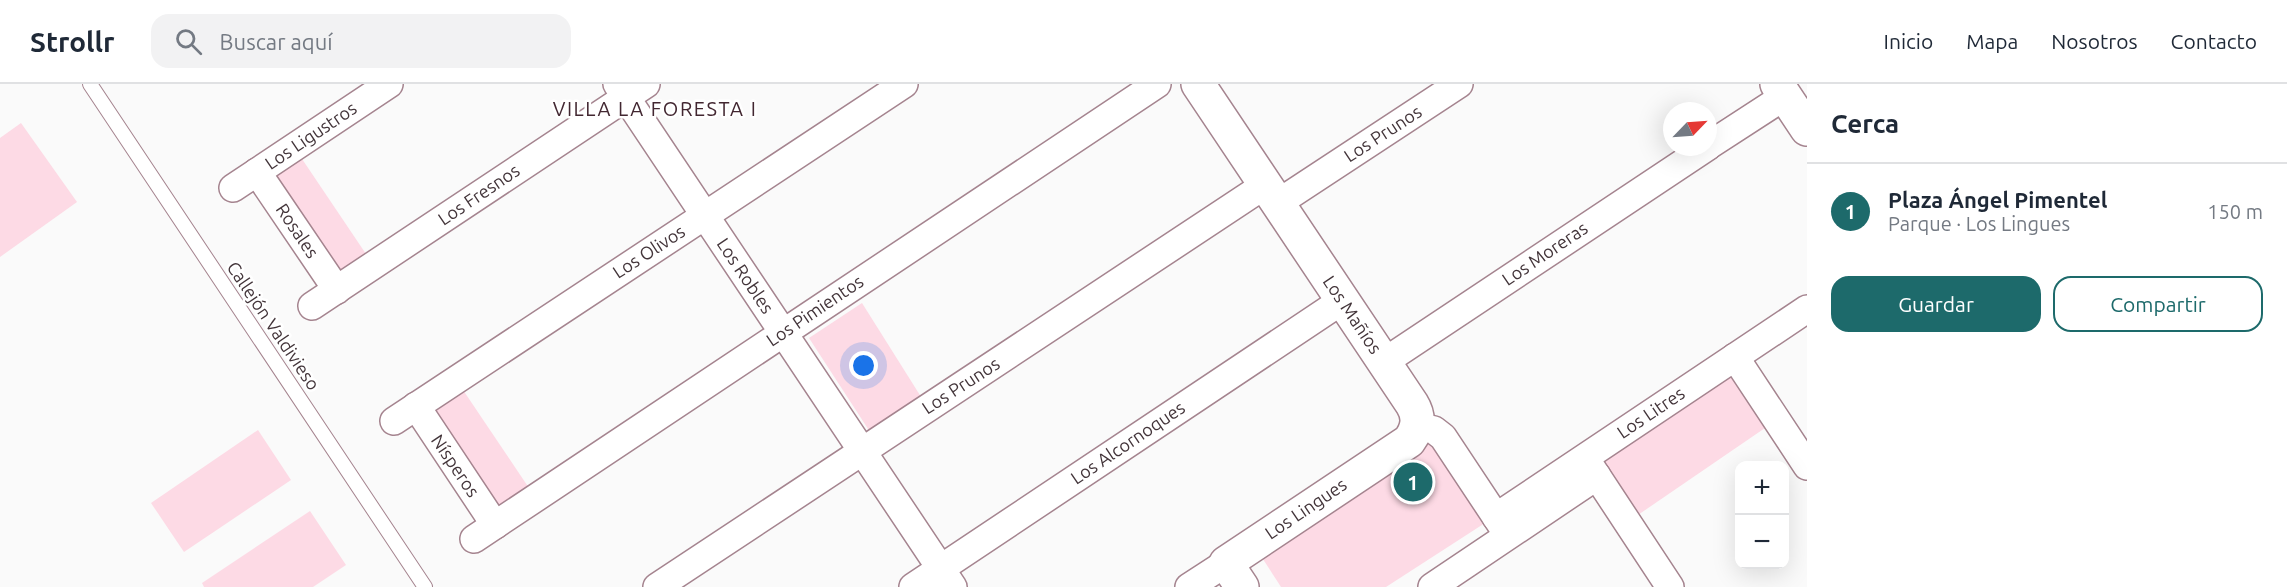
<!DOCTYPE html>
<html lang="es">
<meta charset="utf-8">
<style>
body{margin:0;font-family:Ubuntu,sans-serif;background:#f2f2f3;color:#1f2937}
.controls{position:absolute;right:18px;bottom:18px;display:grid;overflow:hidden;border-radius:12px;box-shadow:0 6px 24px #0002}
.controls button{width:54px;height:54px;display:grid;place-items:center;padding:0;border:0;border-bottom:2px solid #e0e1e3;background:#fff;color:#1f2937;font:30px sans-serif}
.compass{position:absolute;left:1663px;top:18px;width:54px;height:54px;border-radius:50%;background:#fff;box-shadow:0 6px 24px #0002;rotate:65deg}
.you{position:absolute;left:864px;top:282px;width:21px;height:21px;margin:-15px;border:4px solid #fff;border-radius:50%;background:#1a73e8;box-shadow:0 0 0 9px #1a73e833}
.badge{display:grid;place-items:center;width:39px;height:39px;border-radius:50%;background:#1d6a6b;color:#fff;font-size:20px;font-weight:700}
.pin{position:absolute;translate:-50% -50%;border:3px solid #fff;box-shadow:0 2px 6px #0006}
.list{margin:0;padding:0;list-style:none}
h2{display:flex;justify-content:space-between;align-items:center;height:78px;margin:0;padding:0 24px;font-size:26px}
h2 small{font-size:20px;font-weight:400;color:#747a83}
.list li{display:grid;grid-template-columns:39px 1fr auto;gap:18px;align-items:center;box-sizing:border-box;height:96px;padding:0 24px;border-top:2px solid #e0e1e3}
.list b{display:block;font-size:22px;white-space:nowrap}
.list p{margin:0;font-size:20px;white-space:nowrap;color:#747a83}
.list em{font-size:20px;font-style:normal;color:#747a83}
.actions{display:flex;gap:12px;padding:18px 24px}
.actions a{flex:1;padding:14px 0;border:2px solid #1d6a6b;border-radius:18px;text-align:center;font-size:21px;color:#1d6a6b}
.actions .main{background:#1d6a6b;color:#fff}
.icon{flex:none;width:33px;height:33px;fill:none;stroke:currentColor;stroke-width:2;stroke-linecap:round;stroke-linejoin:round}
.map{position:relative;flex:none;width:1807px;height:503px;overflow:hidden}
header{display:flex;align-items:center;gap:36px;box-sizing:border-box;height:84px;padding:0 30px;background:#fff;border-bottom:2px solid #e0e1e3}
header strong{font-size:28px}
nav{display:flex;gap:33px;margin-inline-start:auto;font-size:21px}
.search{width:420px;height:54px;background:#f2f2f3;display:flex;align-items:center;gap:15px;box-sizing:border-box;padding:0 21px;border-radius:18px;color:#747a83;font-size:22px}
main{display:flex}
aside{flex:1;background:#fff}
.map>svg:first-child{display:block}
</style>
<header>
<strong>Strollr</strong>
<div class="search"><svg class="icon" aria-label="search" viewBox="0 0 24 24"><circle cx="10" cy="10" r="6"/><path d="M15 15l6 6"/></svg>Buscar aquí</div>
<nav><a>Inicio</a><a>Mapa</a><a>Nosotros</a><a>Contacto</a></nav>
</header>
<main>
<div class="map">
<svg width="1807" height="503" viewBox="0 0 1807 503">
<rect width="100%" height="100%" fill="#fafafa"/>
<g fill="#fddae5">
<path d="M21,39L77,118L0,173V54Z"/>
<path d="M298,69L366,170L334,192L266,91Z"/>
<path d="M862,219L923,316L872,351L809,254Z"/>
<path d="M1728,289L1765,344L1635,433L1604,383V373Z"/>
<path d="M461,303L529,404L497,426L428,324Z"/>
<path d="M258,346L291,396L184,468L151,419Z"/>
<path d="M1431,357L1485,439L1386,503H1281L1259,469Z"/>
<path d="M310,427L346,481L313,503H204L202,499Z"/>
</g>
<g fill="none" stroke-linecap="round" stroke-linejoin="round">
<defs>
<path id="lane" d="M90,0L425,503"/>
<g id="street">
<path d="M617,0L953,503"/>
<path d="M1708,62L1785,12"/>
<path d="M257,88L337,206"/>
<path d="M233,104L389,0"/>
<path d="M1278,119L1459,0"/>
<path d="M312,222L646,0"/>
<path d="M1735,273L1807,382"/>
<path d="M1384,278L1707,63"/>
<path d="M416,322L495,441"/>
<path d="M394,337L904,0"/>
<path d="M1417,342L1434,346L1443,353L1506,448"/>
<path d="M1587,377L1670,503"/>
<path d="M1496,433L1807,225"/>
<path d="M474,455L1157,0"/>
<path d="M657,503L1265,101"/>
<path d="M913,503L1343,216"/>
<path d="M1189,503L1226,479"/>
<path d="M1432,503L1597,392"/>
</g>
<g id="secondary">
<path d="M1198,0L1412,320C1420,333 1418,345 1409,357L1226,479L1242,503"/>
<path d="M1777,0L1807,45"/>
</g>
</defs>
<use href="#lane" stroke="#a5848f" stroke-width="16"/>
<use href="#street" stroke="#a5848f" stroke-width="30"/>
<use href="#secondary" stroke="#a5848f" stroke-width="36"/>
<use href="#lane" stroke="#fff" stroke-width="14"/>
<use href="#street" stroke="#fff" stroke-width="27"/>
<use href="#secondary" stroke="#fff" stroke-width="33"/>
</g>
<g text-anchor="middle" stroke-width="5" stroke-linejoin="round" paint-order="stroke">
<g font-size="18" fill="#43353a" stroke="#fff">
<text transform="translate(1383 50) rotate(-33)" y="6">Los Prunos</text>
<text transform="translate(311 52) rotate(-34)" y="6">Los Ligustros</text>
<text transform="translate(479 111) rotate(-34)" y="6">Los Fresnos</text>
<text transform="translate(297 147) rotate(56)" y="6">Rosales</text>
<text transform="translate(649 168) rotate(-33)" y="6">Los Olivos</text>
<text transform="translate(1545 170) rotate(-34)" y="6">Los Moreras</text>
<text transform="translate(745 192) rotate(56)" y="6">Los Robles</text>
<text transform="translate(815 227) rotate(-34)" y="6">Los Pimientos</text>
<text transform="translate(1352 231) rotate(56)" y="6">Los Mañíos</text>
<text transform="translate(273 242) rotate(56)" y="6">Callejón Valdivieso</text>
<text transform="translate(961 302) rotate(-33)" y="6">Los Prunos</text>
<text transform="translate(1651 329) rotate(-34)" y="6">Los Litres</text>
<text transform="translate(1128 359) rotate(-34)" y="6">Los Alcornoques</text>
<text transform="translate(455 382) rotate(56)" y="6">Nísperos</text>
<text transform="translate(1306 425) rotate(-34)" y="6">Los Lingues</text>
</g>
<g font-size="20" letter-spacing="1.5" fill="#422731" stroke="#fff">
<text x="655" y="32">VILLA LA FORESTA I</text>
</g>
</g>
</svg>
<div class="controls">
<button>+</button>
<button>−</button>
</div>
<svg class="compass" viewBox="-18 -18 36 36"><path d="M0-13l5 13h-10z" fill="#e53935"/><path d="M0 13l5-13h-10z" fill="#747a83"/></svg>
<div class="you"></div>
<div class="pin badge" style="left:1413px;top:398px">1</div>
</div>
<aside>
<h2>Cerca<small></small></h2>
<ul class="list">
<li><span class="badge">1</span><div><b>Plaza Ángel Pimentel</b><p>Parque · Los Lingues</p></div><em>150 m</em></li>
</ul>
<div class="actions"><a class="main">Guardar</a><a>Compartir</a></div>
</aside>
</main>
